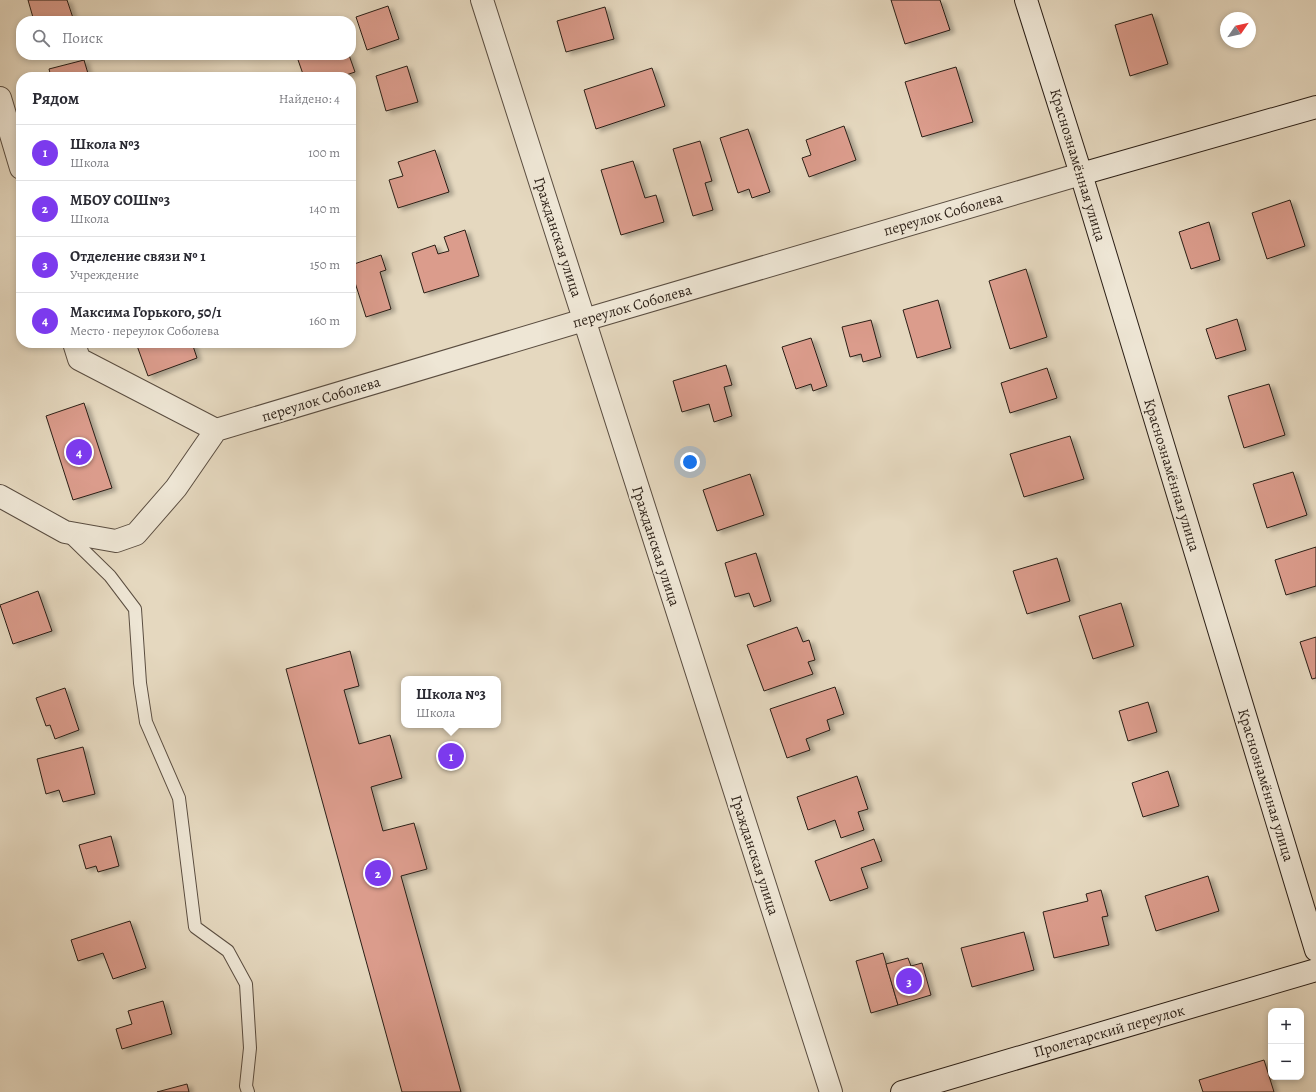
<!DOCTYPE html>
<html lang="ru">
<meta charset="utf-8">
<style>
body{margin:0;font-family:Alegreya,serif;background:#f2f2f3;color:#2b2b33}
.controls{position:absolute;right:12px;bottom:12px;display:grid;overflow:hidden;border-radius:8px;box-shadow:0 2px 6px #0003}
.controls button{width:36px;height:36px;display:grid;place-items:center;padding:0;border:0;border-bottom:1px solid #e1e1e2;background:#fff;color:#2b2b33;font:20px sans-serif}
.compass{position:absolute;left:1220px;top:12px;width:36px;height:36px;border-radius:50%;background:#fff;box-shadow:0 2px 6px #0003;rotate:56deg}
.you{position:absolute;left:690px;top:462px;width:14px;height:14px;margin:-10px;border:3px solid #fff;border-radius:50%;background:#1a73e8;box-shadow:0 0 0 6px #1a73e833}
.badge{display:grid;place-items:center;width:26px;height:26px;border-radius:50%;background:#7c3aed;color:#fff;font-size:13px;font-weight:700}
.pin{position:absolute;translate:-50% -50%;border:2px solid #fff;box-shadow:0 1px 4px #0006}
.popup{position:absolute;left:401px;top:676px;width:100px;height:52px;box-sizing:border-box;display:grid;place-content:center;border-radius:8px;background:#fff;filter:drop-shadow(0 1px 3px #0005);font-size:13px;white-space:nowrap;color:#7c7c81}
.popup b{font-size:15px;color:#2b2b33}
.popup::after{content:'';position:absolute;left:50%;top:100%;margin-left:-8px;border:8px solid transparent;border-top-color:#fff}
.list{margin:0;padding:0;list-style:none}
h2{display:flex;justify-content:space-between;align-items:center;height:52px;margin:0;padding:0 16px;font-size:17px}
h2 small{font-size:13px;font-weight:400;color:#7c7c81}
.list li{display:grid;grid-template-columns:26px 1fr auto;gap:12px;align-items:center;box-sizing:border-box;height:56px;padding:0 16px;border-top:1px solid #e1e1e2}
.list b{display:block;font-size:15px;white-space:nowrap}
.list p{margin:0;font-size:13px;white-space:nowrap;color:#7c7c81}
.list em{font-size:13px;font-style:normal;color:#7c7c81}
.icon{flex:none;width:22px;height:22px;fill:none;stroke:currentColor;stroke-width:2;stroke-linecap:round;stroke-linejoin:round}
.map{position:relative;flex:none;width:1316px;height:1092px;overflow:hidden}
.search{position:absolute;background:#fff;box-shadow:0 2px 6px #0003;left:16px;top:16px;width:340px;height:44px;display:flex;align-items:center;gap:10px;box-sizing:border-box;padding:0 14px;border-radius:16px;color:#7c7c81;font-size:15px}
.panel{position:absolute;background:#fff;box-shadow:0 2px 6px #0003;left:16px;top:72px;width:340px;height:276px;border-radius:16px}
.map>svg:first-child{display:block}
</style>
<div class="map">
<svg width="1316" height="1092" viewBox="0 0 1316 1092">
<defs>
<filter id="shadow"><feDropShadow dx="4.5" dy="2.5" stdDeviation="2" flood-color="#0004"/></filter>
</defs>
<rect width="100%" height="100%" fill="#e5d8bf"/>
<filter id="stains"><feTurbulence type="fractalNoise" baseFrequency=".005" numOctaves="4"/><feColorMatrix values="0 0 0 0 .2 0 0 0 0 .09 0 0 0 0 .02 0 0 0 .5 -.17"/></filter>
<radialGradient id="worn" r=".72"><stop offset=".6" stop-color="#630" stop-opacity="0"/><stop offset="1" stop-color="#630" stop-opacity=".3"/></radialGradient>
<g fill="#db9c8c" stroke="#2b1f16" filter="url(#shadow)">
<path d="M28,0H67L74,21H34Z"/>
<path d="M891,0H940L950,30L905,44Z"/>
<path d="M388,6L399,39L367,50L356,17Z"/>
<path d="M605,7L614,39L566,52L557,21Z"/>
<path d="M1152,14L1168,64L1130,76L1115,25Z"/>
<path d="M303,55H349L355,72L340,77H304L297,57Z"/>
<path d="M84,60L89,77H51L49,69Z"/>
<path d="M407,66L418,102L386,111L376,76Z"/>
<path d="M956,67L973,122L922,137L905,82Z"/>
<path d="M652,68L665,106L596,129L584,90Z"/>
<path d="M844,126L856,160L809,177L802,158L811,155L806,140Z"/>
<path d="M748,129L770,192L752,198L749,189L738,193L720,138Z"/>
<path d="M700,141L712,181L705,183L713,210L693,216L673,149Z"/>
<path d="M435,150L449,192L398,208L389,180L403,176L398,162Z"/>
<path d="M633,161L645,198L656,195L664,222L621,235L601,170Z"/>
<path d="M1290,200L1305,246L1267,259L1252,213Z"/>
<path d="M1209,222L1220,260L1191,269L1179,232Z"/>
<path d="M465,230L479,276L424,293L412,253L435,245L438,254L449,251L444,237Z"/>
<path d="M381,255L386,270L380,272L391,309L366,317L351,270V265Z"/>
<path d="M1026,269L1047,337L1010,349L989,281Z"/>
<path d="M938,300L951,348L917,358L903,310Z"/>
<path d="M1237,319L1246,350L1216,359L1206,329Z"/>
<path d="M871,320L881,357L863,362L861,354L850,357L842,327Z"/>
<path d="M811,338L827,386L813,391L811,384L796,389L782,347Z"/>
<path d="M136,343H192L197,358L148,376Z"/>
<path d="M726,365L732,385L724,387L732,416L714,422L709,404L682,412L673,381Z"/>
<path d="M1047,368L1057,398L1010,413L1001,383Z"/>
<path d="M1269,384L1285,435L1244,448L1228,396Z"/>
<path d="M84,403L112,488L73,500L46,416Z"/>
<path d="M1070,436L1084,479L1024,497L1010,454Z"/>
<path d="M1293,472L1307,515L1267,528L1253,484Z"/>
<path d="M750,474L764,515L717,531L703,490Z"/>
<path d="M1316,547V586L1286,595L1275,560Z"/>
<path d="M756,553L771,601L754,607L749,593L735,597L725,563Z"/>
<path d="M1057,558L1070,601L1027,614L1013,571Z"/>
<path d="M38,591L52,631L13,644L0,605Z"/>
<path d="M1121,603L1134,646L1093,659L1079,616Z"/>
<path d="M797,627L803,642L809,640L815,660L808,662L813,674L764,691L747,645Z"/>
<path d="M1316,637V678L1312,679L1300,642Z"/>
<path d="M350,651L359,686L344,690L359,744L390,735L402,778L371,787L383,831L414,823L427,869L401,876L461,1092H402L286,669Z"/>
<path d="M835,687L844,714L827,720L830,730L806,739L810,750L787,758L770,709Z"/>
<path d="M65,688L79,730L55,739L50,725L46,726L36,698Z"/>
<path d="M1148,702L1157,732L1128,741L1119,711Z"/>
<path d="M83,747L95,794L63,802L59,790L46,794L37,759Z"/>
<path d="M1168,771L1179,806L1143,817L1132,783Z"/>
<path d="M857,776L868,809L858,812L864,830L841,838L835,820L808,830L797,797Z"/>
<path d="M111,836L119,866L98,872L96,866L86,869L79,845Z"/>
<path d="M874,839L882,861L861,868L868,888L830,901L815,861Z"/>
<path d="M1208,876L1219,911L1156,931L1145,896Z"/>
<path d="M1101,890L1108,916L1102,917L1109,945L1054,958L1043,912L1088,901L1086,894Z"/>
<path d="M130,921L146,968L113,979L103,953L78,961L71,940Z"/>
<path d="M1024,932L1034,970L972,987L961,948Z"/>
<path d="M883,953L898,1005L871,1013L856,961Z"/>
<path d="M908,958L911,966L922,963L931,995L898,1005L886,964Z"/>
<path d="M163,1001L172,1034L122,1049L116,1029L132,1024L128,1011Z"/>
<path d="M1264,1060L1274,1092H1203L1199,1080Z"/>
<path d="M187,1084L189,1092H157Z"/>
</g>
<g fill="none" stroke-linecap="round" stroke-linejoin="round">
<defs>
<path id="lane" d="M67,534L110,576L135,609L140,683L146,722L179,798L195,927L228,951L246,984L250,1048L246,1086L248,1092"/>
<g id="street">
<path d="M482,0L831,1092"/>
<path d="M0,98L21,168"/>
<path d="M74,343L79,359L216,430"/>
<path d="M0,496L65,532L116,541L136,534L176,488L216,430L584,320L1081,174"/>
</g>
<g id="secondary">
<path d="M1026,0L1081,174L1316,950"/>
<path d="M1081,174L1316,107"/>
<path d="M902,1092L1316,970"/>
</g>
</defs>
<use href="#lane" stroke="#5a4d40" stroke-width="14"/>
<use href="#street" stroke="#5a4d40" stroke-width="24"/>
<use href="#secondary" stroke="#2b1f16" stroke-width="24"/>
<use href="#lane" stroke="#eee6d5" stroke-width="12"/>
<use href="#street" stroke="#eee6d5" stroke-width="22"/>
<use href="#secondary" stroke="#eee6d5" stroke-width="22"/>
</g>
<g text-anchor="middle" stroke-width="4" stroke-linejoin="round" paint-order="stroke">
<g font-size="15" fill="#2b1f16" stroke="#eee6d5">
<text transform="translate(1078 165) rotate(73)" y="5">Краснознамённая улица</text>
<text transform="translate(943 214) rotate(-16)" y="5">переулок Соболева</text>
<text transform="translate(558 237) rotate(72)" y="5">Гражданская улица</text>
<text transform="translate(632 306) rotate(-16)" y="5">переулок Соболева</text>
<text transform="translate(321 399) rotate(-17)" y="5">переулок Соболева</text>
<text transform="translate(1172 475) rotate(73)" y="5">Краснознамённая улица</text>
<text transform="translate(656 546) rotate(72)" y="5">Гражданская улица</text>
<text transform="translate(1266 785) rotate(73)" y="5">Краснознамённая улица</text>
<text transform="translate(755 855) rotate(72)" y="5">Гражданская улица</text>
<text transform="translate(1109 1031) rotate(-16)" y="5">Пролетарский переулок</text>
</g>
</g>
<rect width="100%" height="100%" filter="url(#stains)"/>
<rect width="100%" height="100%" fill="url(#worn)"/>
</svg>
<div class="controls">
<button>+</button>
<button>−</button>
</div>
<svg class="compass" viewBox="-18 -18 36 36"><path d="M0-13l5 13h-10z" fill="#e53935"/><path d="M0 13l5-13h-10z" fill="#7c7c81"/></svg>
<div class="you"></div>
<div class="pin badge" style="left:451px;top:756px">1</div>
<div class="popup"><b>Школа №3</b>Школа</div>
<div class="pin badge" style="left:378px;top:873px">2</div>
<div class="pin badge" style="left:909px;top:981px">3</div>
<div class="pin badge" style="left:79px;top:452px">4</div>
<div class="search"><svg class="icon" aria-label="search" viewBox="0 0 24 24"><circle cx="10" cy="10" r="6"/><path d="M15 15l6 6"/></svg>Поиск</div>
<section class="panel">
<h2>Рядом<small>Найдено: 4</small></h2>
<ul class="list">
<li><span class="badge">1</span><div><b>Школа №3</b><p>Школа</p></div><em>100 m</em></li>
<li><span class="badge">2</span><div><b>МБОУ СОШ№3</b><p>Школа</p></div><em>140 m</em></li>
<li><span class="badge">3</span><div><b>Отделение связи № 1</b><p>Учреждение</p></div><em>150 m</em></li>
<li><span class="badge">4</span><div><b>Максима Горького, 50/1</b><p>Место · переулок Соболева</p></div><em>160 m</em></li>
</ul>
</section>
</div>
